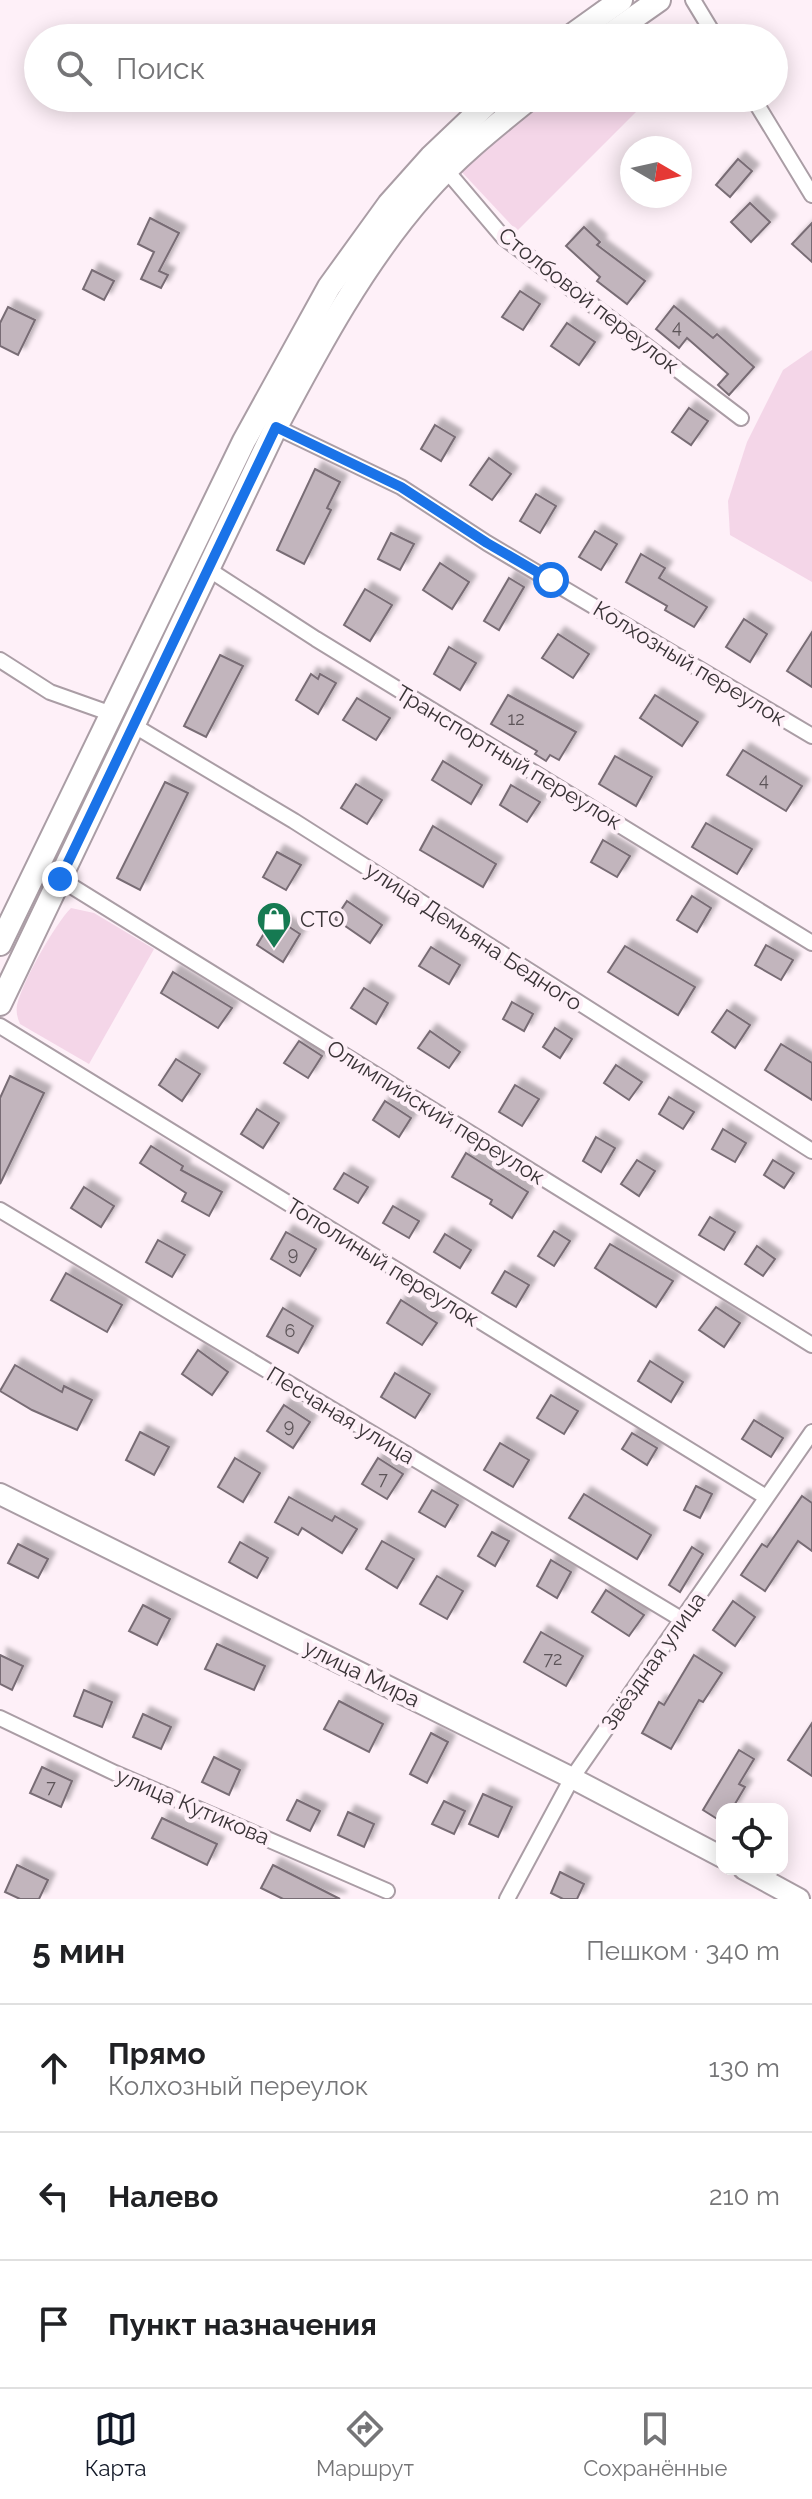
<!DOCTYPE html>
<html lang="ru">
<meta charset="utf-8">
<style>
body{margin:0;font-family:Raleway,sans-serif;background:#f6f6f6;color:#202124}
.controls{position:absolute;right:24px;bottom:24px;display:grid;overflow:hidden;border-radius:16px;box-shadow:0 4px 20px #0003}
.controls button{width:72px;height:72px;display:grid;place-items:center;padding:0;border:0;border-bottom:2px solid #e0e0e0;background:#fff;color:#202124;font:40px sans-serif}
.compass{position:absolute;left:620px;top:136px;width:72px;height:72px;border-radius:50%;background:#fff;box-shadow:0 4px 20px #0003;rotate:99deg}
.stop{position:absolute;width:24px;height:24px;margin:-18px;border:6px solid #1a73e8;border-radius:50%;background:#fff}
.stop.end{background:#1a73e8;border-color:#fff;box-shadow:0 2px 8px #0008}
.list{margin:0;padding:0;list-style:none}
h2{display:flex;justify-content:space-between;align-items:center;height:104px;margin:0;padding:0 32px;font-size:34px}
h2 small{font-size:26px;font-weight:400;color:#757577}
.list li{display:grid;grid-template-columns:52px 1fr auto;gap:24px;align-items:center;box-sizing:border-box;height:128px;padding:0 32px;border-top:2px solid #e0e0e0}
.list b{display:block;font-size:30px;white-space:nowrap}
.list p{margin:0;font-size:26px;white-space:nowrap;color:#757577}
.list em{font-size:26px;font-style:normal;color:#757577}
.icon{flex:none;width:44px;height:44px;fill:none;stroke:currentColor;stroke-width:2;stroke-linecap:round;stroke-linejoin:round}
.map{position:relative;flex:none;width:812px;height:1899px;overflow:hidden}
.search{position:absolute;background:#fff;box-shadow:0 4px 20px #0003;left:24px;right:24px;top:24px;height:88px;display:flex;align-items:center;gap:20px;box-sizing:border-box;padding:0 28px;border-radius:44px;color:#757577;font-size:30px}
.sheet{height:488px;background:#fff}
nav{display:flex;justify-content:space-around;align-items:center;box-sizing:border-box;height:112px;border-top:2px solid #e0e0e0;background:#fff;font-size:22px;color:#757577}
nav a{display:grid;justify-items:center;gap:4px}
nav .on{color:#111827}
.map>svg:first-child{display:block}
</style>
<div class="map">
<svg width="812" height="1899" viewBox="0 0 812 1899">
<defs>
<filter id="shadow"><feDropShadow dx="7" dy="-7" stdDeviation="2" flood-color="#0004"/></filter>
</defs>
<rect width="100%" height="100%" fill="#fef0f8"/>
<g fill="#f4d6e8">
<path d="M540,98H645L643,105L517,231L458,168Z"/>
<path d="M812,350V582L730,535L728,501L747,442L783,370Z"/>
<path d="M71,908L94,913L154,949L89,1064L20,1024C17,1017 16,1012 17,1005C22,982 55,924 71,908Z"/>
</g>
<g fill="#c2b5bd" stroke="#786c74" stroke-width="2" filter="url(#shadow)">
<path d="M738,159L752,171L730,197L716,185Z"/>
<path d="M750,203L770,222L751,242L731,222Z"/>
<path d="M150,218L179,233L159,271L168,275L161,288L141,279L154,252L138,244Z"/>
<path d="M812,223V262L792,244Z"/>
<path d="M584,227L600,242L597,245L645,281L627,304L597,281L600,277L566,246Z"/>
<path d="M92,270L114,281L104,300L83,289Z"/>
<path d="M520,291L540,304L523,330L502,317Z"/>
<path d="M674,306L713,338L717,334L754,367L729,395L718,385L728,374L687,338L679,348L656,329Z"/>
<path d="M8,307L35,320L18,355L0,346V323Z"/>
<path d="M567,323L595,342L579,365L551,346Z"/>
<path d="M689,408L708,421L691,445L672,432Z"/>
<path d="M435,425L455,437L441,461L421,449Z"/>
<path d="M489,458L511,474L492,500L470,485Z"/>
<path d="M315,469L340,482L327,508L331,510L304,564L277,550Z"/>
<path d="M536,494L556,506L540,533L520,521Z"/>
<path d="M595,531L617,544L601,570L579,557Z"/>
<path d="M391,533L414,544L400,570L378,559Z"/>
<path d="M641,554L665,568L659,578L707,607L694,627L665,610L667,606L626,582Z"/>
<path d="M440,563L469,582L452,609L423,590Z"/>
<path d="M509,578L524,587L499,630L484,621Z"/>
<path d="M365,589L392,605L370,641L344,625Z"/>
<path d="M744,619L767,634L750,662L726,647Z"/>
<path d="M812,632V687L787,671Z"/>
<path d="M558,634L589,654L573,678L542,658Z"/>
<path d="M449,647L476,663L460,690L434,674Z"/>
<path d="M220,655L243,666L206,737L184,726Z"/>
<path d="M311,674L318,679L320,674L336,683L318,714L296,700Z"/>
<path d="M508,695L576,732L559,760L550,755L546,761L535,754L537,751L491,724Z"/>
<path d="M655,695L698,722L682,746L640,718Z"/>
<path d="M357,698L390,718L376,740L343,720Z"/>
<path d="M743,750L802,786L786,811L727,775Z"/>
<path d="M615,756L652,777L636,806L599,784Z"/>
<path d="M443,761L482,785L471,804L432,780Z"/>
<path d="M165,782L188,793L140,890L117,878Z"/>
<path d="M356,784L382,800L367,824L341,808Z"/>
<path d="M511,785L540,802L527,822L500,805Z"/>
<path d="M706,823L752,849L737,874L692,847Z"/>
<path d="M433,826L496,864L483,887L420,850Z"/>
<path d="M603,840L630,856L617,877L591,862Z"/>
<path d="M277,852L301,865L286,890L263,877Z"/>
<path d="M692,896L711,908L697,932L677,920Z"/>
<path d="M347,901L382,925L370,943L335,919Z"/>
<path d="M274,917L300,934L283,962L257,945Z"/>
<path d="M766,945L793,960L781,980L755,965Z"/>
<path d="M625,946L695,987L678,1015L608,972Z"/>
<path d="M431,947L460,965L449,984L419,966Z"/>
<path d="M173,972L232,1008L218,1028L161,993Z"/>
<path d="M364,988L388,1003L376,1024L351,1008Z"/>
<path d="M512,1002L533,1014L524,1031L503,1019Z"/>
<path d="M727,1010L750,1025L735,1048L712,1032Z"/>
<path d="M555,1028L572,1039L560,1058L543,1047Z"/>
<path d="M430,1031L460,1052L449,1068L418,1048Z"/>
<path d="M299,1041L322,1056L308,1078L284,1063Z"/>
<path d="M781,1044L812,1063V1100L765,1070Z"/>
<path d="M176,1059L200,1074L182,1101L159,1085Z"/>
<path d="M616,1065L642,1082L629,1100L604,1083Z"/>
<path d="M10,1076L44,1093L0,1184V1098Z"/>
<path d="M515,1085L539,1099L522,1126L499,1112Z"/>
<path d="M669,1097L694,1112L683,1129L659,1114Z"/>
<path d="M385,1101L411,1118L399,1137L373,1120Z"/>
<path d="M257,1109L279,1123L263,1148L241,1134Z"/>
<path d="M723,1129L746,1143L735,1162L712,1149Z"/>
<path d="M596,1137L615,1148L601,1172L583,1161Z"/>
<path d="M151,1146L183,1166L181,1170L222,1192L209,1216L182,1201L186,1193L140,1163Z"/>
<path d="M466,1153L528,1192L512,1218L490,1204L492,1200L452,1177Z"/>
<path d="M637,1160L655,1171L639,1196L621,1184Z"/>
<path d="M773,1160L794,1173L784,1188L764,1175Z"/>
<path d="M344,1173L368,1187L358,1203L334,1189Z"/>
<path d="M84,1187L114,1206L101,1227L71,1208Z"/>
<path d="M393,1206L419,1221L409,1238L383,1223Z"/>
<path d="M710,1217L735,1232L724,1250L699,1235Z"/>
<path d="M554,1231L570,1241L554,1266L538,1256Z"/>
<path d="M286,1232L316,1249L300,1276L271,1259Z"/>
<path d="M445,1234L471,1250L460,1268L434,1252Z"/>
<path d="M158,1240L185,1255L172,1277L146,1262Z"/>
<path d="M610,1244L673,1281L656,1307L595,1268Z"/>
<path d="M757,1246L775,1259L763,1276L745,1264Z"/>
<path d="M505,1271L529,1285L516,1307L492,1293Z"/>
<path d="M66,1273L122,1305L107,1332L51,1300Z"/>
<path d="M401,1300L437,1323L422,1345L387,1323Z"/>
<path d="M716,1307L740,1323L724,1347L699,1330Z"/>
<path d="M283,1308L313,1326L298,1353L267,1336Z"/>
<path d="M198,1350L228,1372L212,1395L182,1374Z"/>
<path d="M650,1361L683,1382L671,1402L638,1381Z"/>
<path d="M15,1365L62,1392L64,1386L92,1400L77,1430L32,1410L0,1391Z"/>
<path d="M395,1373L430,1394L415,1418L381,1397Z"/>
<path d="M551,1395L578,1411L564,1434L537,1418Z"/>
<path d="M284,1405L310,1422L293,1448L267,1431Z"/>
<path d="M754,1420L783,1438L771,1457L742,1439Z"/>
<path d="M140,1432L169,1447L154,1475L126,1460Z"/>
<path d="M632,1433L657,1448L647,1465L622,1449Z"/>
<path d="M500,1443L529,1460L513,1487L484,1470Z"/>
<path d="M235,1458L260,1473L243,1502L218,1487Z"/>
<path d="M378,1458L403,1474L387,1499L362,1484Z"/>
<path d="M696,1486L712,1494L700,1518L684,1510Z"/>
<path d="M432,1490L458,1505L445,1527L419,1512Z"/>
<path d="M584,1494L651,1535L637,1559L569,1518Z"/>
<path d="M802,1496L812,1503V1551L798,1541L765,1591L741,1575L762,1544L767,1547Z"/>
<path d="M289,1497L332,1521L335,1516L357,1529L342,1553L302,1528L298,1535L275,1522Z"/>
<path d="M492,1532L509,1541L495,1566L478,1556Z"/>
<path d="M382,1541L414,1559L397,1588L366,1569Z"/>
<path d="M240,1542L268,1558L257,1578L229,1562Z"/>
<path d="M18,1544L48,1559L38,1578L8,1563Z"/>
<path d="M692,1547L703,1554L680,1592L669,1585Z"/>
<path d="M551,1560L571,1572L557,1598L537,1586Z"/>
<path d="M437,1576L463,1591L447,1619L420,1604Z"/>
<path d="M606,1590L644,1615L629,1636L592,1612Z"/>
<path d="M733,1601L755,1617L735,1646L713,1630Z"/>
<path d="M143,1605L170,1619L157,1645L129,1631Z"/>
<path d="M541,1632L583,1656L566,1686L524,1662Z"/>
<path d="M217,1644L265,1666L254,1690L205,1669Z"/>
<path d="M0,1655L23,1666L12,1690L0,1684Z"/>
<path d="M694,1655L722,1673L703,1702L699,1700L671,1749L642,1733L659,1702L664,1705Z"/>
<path d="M84,1690L112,1702L102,1727L74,1716Z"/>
<path d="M339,1701L383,1724L369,1752L324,1729Z"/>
<path d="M143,1714L171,1727L161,1749L133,1737Z"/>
<path d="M812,1723V1776L788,1760Z"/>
<path d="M431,1733L448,1742L427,1783L410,1774Z"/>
<path d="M739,1750L754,1759L739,1784L745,1787L732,1809H722V1822L703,1810Z"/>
<path d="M214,1757L240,1770L229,1795L202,1782Z"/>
<path d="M42,1767L72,1781L61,1807L30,1793Z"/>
<path d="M483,1794L512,1807L498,1837L469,1824Z"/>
<path d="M297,1800L320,1811L310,1831L287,1820Z"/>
<path d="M444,1801L465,1811L454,1834L432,1824Z"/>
<path d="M348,1812L374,1824L364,1847L338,1835Z"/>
<path d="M162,1818L217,1844L207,1865L152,1838Z"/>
<path d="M17,1865L48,1880L39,1899H20L5,1892Z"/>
<path d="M273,1865L340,1899H283L261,1888Z"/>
<path d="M560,1872L584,1884L577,1899H563L551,1893Z"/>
</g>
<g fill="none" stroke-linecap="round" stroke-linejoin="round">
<defs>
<g id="minor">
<path d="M693,0L716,38"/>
<path d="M753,98L812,195"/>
<path d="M447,171L503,237L741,418"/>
<path d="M276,427L401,487L487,543L812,736"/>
<path d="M208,569L316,639L812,943"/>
<path d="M0,660L50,692L112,714"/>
<path d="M133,725L294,821L812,1151"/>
<path d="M60,879L812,1345"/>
<path d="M0,1026L766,1497"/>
<path d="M0,1210L681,1619"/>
<path d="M0,1718L115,1773L387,1891"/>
<path d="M507,1899L572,1778L812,1432"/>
</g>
<g id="secondary">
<path d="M0,1494L572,1778L722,1857"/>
<path d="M744,1869L799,1899"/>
</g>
<g id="primary">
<path d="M568,38L621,0"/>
<path d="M605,38L659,0"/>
<path d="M0,944L244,441L329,287L389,204L431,157L493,98"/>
<path d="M0,1004L276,427C319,346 364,262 425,193C455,158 494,127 530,98"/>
</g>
</defs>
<use href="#minor" stroke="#aa9da5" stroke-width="18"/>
<use href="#secondary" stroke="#aa9da5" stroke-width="24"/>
<use href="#primary" stroke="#aa9da5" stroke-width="26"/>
<use href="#minor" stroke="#fff" stroke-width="14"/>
<use href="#secondary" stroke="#fff" stroke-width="20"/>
<use href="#primary" stroke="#fff" stroke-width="22"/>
</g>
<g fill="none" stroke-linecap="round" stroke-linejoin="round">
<path stroke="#1a73e8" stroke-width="10" d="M60,879L276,427L401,487L487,543L551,580"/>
</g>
<defs>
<symbol id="shop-pin" viewBox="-11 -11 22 30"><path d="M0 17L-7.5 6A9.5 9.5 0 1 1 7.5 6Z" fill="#167a52" stroke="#fef0f8"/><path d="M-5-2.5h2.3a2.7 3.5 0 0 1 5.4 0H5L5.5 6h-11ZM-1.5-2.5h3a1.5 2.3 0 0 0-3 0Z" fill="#fff"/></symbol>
</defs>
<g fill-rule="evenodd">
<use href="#shop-pin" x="254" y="899" width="40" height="54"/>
</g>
<g text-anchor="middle" stroke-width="8" stroke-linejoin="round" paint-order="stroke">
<g font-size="18" fill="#5c5458">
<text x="677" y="333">4</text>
<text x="516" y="725">12</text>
<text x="764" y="786">4</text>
<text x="293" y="1260">9</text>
<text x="290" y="1337">6</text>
<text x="289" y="1432">9</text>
<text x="383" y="1485">7</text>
<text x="553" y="1665">72</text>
<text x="51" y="1793">7</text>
</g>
<g font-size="22" fill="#3a3437" stroke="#fef0f8">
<text transform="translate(589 300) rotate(38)" y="8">Столбовой переулок</text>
<text transform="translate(690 663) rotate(31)" y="8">Колхозный переулок</text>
<text transform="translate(509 757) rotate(31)" y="8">Транспортный переулок</text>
<text transform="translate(474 936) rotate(33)" y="8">улица Демьяна Бедного</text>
<text transform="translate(436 1112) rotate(32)" y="8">Олимпийский переулок</text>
<text transform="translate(383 1262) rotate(32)" y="8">Тополиный переулок</text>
<text transform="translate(341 1415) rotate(31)" y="8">Песчаная улица</text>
<text transform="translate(653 1661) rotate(-55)" y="8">Звёздная улица</text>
<text transform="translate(362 1673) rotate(26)" y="8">улица Мира</text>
<text transform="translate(193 1806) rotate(23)" y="8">улица Кутикова</text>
</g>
<g font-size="22" fill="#3a3437" stroke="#fef0f8" text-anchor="start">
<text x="300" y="927">СТО</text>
</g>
</g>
</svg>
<div class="controls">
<button><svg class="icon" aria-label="locate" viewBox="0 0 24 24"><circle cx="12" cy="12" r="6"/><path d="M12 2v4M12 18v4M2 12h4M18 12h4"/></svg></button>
</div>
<svg class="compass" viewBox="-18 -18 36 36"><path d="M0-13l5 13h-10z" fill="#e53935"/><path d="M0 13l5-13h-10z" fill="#757577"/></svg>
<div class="stop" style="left:551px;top:580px"></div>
<div class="stop end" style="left:60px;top:879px"></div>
<div class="search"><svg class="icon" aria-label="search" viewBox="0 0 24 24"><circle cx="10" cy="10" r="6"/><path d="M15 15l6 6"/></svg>Поиск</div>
</div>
<section class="sheet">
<h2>5 мин<small>Пешком · 340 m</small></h2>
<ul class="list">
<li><svg class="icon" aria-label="ahead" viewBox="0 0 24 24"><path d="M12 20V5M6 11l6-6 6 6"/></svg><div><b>Прямо</b><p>Колхозный переулок</p></div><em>130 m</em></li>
<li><svg class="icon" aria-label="left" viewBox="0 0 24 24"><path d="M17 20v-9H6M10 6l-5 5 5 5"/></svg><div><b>Налево</b></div><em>210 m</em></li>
<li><svg class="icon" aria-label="arrive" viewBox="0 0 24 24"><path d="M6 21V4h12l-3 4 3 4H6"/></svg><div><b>Пункт назначения</b></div></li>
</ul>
</section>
<nav>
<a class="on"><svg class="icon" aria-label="map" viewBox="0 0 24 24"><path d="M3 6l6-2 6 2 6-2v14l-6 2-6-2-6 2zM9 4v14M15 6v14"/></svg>Карта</a>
<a><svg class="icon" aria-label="directions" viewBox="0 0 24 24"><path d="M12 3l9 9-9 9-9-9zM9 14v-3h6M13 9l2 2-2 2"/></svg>Маршрут</a>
<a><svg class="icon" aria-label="saved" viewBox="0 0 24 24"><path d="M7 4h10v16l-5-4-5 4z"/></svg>Сохранённые</a>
</nav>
